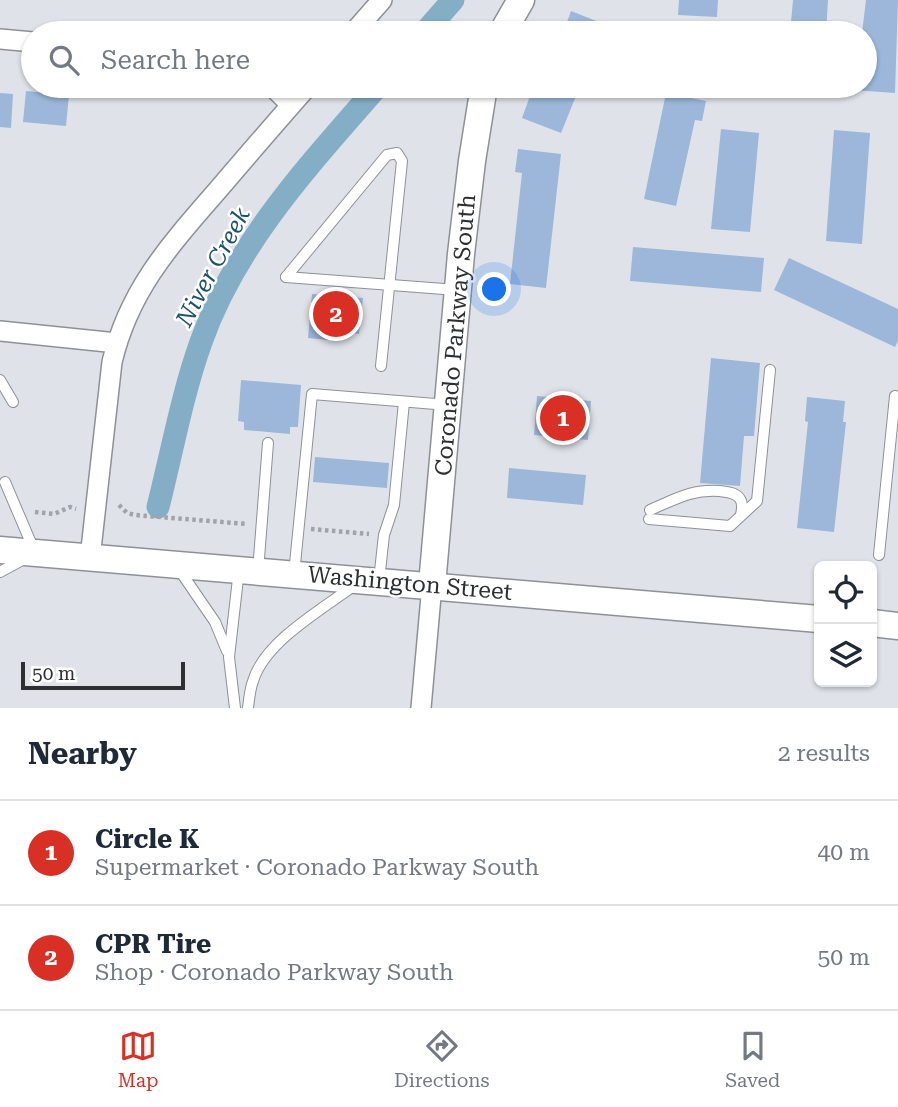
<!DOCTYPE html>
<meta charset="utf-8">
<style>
body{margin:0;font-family:"Roboto Serif",serif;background:#f2f2f3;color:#1f2937}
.controls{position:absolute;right:21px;bottom:21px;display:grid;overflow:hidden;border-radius:10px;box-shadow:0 2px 5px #0004}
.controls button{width:63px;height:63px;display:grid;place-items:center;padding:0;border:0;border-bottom:2px solid #e0e1e3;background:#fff;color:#1f2937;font:35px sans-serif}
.scale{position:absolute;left:21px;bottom:18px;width:164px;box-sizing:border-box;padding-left:7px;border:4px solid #2d2f31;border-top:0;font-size:19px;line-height:24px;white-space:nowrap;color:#2d2f31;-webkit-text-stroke:5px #fff;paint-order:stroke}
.you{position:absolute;left:495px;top:290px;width:24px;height:24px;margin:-18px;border:5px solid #fff;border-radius:50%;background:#1a73e8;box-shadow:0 0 0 10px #1a73e833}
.badge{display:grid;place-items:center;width:46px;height:46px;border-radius:50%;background:#d93025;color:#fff;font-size:23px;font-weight:700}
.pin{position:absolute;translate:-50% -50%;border:4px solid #fff;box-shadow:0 2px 7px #0006}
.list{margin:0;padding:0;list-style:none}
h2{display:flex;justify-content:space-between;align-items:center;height:91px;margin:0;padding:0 28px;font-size:30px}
h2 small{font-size:23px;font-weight:400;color:#747a83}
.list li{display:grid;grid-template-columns:46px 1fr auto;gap:21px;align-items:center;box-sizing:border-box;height:105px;padding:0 28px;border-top:2px solid #e0e1e3}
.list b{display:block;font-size:26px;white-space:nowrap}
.list p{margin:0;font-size:23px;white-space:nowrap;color:#747a83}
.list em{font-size:23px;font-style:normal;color:#747a83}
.icon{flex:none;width:38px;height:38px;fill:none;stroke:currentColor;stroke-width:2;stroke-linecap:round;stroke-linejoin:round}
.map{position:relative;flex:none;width:898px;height:708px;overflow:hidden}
.search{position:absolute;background:#fff;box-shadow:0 2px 5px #0004;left:21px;right:21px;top:21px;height:77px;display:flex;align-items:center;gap:18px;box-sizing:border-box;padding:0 24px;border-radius:38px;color:#747a83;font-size:26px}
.sheet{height:301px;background:#fff}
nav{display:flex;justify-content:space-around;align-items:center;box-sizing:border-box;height:98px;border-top:2px solid #e0e1e3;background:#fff;font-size:19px;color:#747a83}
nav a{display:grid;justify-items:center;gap:4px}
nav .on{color:#d93025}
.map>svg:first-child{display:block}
</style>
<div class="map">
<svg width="898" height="708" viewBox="0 0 898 708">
<rect width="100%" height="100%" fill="#dfe3e9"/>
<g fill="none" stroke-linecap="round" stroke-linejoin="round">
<g stroke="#83aec6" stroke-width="23">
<path d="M424,33L453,0"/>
<path d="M158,507C172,452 182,395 201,342C236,243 310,164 378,86"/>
</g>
</g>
<g fill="#9cb7da">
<path d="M679,0H718L717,17L678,15Z"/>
<path d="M793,0H828L826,33H790Z"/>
<path d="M866,0H898L895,93L853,90V86H865V33H862Z"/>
<path d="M571,11L604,24L601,33H563Z"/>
<path d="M542,86H580L561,133L522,118L530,96L537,98Z"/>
<path d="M26,91L69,95L66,126L23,122Z"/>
<path d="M0,93L13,94L11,128L0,127Z"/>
<path d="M666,93L706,101L702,121L695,120L676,206L644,199Z"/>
<path d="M721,129L759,133L750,232L711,229Z"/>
<path d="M834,130L870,133L862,244L826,241Z"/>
<path d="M518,149L561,154L546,288L510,284L522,173L515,172Z"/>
<path d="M633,247L764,258L761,292L630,281Z"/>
<path d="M789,258L898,309V341L895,347L774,290Z"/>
<path d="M312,294L363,298L359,334L329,331L328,340L308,338Z"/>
<path d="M711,358L760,363L754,436H744L740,486L700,483Z"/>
<path d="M241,380L301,385L298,427H290V434L244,430V422L238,421Z"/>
<path d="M537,396L591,401L588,440L534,435Z"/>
<path d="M807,397L845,401L843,422H846L834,532L797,528L808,422L805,421Z"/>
<path d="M315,457L389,463L387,488L313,482Z"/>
<path d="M509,468L586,475L583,505L507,498Z"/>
</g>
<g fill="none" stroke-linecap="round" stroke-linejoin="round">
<defs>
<g id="lane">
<path d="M286,277L387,155L397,153L402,161L381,366"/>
<path d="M286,277L457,290"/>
<path d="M0,380L13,402"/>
<path d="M5,482L34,550"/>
<path d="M650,510C676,499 691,489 720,491C726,492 736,492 740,499C743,503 742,510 741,515"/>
<path d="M649,519L730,526L757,501L770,370"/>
<path d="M879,555L895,396"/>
<path d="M178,568L215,622L227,651"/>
<path d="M258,571L268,443"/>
<path d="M0,572L24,559"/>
<path d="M294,574L312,394L448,405"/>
<path d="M379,580L384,535L394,505L404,402"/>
<path d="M235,708L229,657L239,570"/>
<path d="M248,708C249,699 250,689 253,681C265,641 323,609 356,584"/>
</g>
<g id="street">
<path d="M353,33L382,0"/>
<path d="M0,39L33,42"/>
<path d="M272,86L291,105"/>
<path d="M0,331L117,343"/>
<path d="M90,558L112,362C129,290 170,245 217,191C247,156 277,121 308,86"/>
<path d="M421,708L432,585"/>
</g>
<g id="secondary">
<path d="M502,33L521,0"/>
<path d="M0,550L819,619"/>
<path d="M432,585L461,254L472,161L484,86"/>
<path d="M872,623L898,626"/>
</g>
</defs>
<use href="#lane" stroke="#8d9196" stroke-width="12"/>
<use href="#street" stroke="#8d9196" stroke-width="22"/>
<use href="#secondary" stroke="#8d9196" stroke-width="29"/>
<g stroke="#a0a3a8" stroke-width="4.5" stroke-dasharray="3.5 3.5" stroke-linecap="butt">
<path d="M119,505L127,513L135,515L247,524"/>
<path d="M35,512L54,514L70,507L76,509"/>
<path d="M311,529L369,534"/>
</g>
<use href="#lane" stroke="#fff" stroke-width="10"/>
<use href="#street" stroke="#fff" stroke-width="19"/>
<use href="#secondary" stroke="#fff" stroke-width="26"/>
</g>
<g text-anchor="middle" stroke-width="5" stroke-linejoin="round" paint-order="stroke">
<g font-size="23" fill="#2d2f31" stroke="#fff">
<text transform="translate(455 335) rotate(-85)" y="8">Coronado Parkway South</text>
<text transform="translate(410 583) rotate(5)" y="8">Washington Street</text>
</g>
<g font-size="24" font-style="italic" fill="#1d526c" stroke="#fff">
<text transform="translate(213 267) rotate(-62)" y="8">Niver Creek</text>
</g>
</g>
</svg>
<div class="controls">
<button><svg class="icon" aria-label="locate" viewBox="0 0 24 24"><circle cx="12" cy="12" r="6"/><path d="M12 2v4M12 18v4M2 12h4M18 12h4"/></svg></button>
<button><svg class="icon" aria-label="layers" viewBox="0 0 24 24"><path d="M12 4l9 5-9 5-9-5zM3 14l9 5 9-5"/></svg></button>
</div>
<div class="scale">50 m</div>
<div class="you"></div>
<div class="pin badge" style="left:563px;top:418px">1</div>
<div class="pin badge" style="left:336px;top:314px">2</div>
<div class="search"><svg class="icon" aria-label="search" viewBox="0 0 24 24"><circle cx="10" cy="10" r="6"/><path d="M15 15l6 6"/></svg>Search here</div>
</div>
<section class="sheet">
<h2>Nearby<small>2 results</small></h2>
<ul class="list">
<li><span class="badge">1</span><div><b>Circle K</b><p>Supermarket · Coronado Parkway South</p></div><em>40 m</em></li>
<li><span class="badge">2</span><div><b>CPR Tire</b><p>Shop · Coronado Parkway South</p></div><em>50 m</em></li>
</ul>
</section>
<nav>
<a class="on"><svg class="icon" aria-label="map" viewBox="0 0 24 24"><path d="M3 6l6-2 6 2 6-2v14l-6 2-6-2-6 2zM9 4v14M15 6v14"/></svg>Map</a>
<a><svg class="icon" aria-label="directions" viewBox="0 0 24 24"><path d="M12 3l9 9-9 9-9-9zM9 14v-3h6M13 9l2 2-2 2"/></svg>Directions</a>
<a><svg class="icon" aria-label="saved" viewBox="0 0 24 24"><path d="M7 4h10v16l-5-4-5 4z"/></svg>Saved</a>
</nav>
